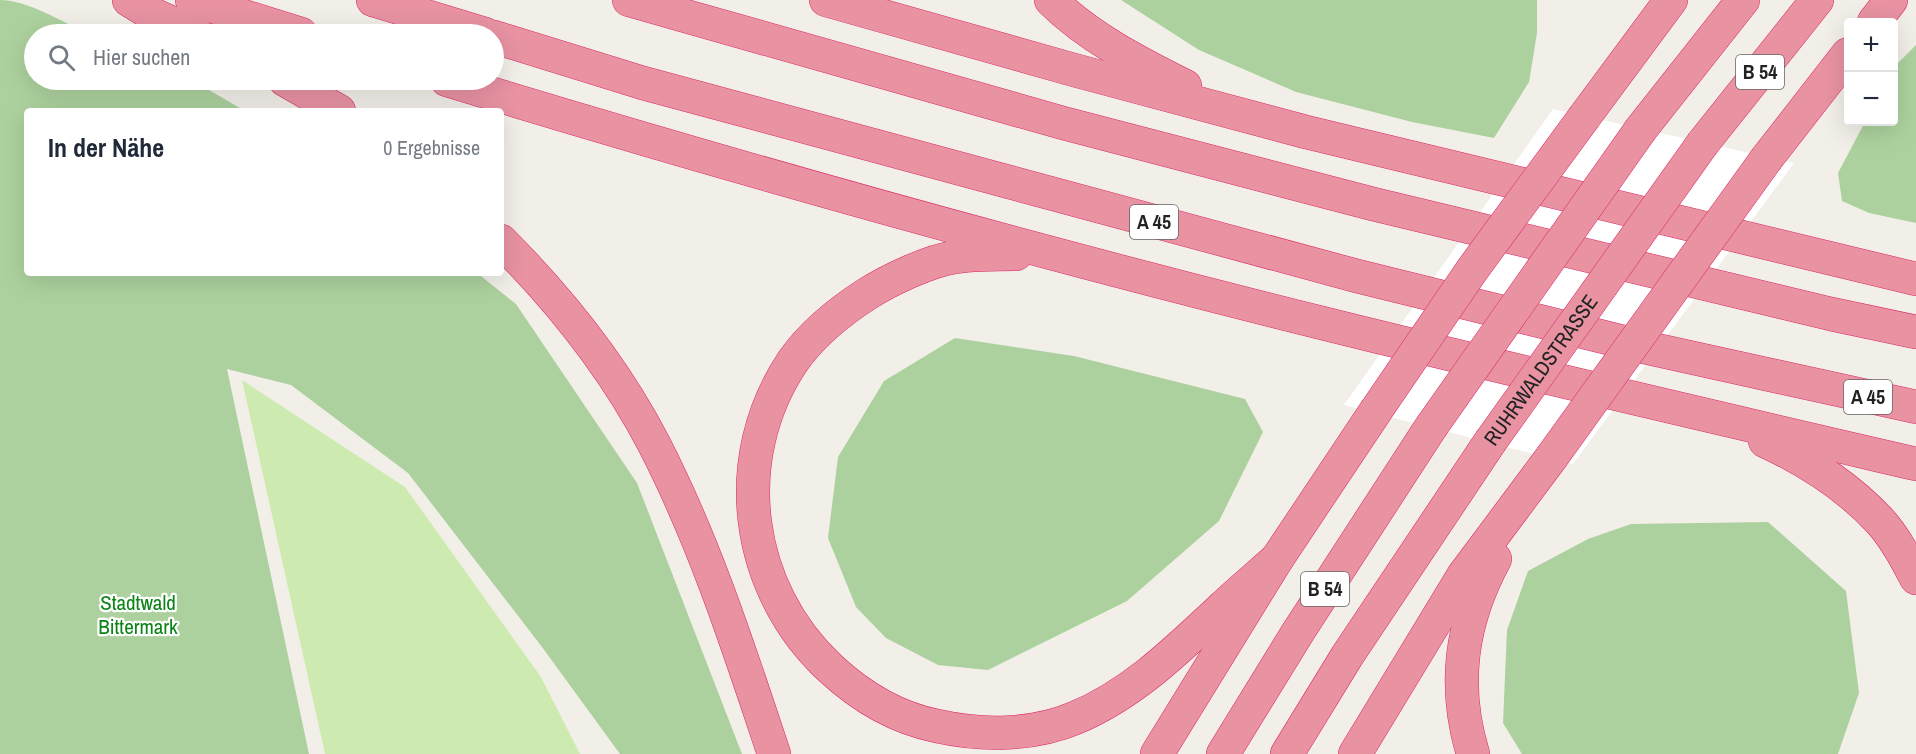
<!DOCTYPE html>
<html lang="de">
<meta charset="utf-8">
<style>
body{margin:0;font-family:"Archivo Narrow",sans-serif;background:#f2f2f3;color:#1f2937}
.controls{position:absolute;right:18px;top:18px;display:grid;overflow:hidden;border-radius:6px;box-shadow:0 6px 24px #0002}
.controls button{width:54px;height:54px;display:grid;place-items:center;padding:0;border:0;border-bottom:2px solid #e0e1e3;background:#fff;color:#1f2937;font:30px sans-serif}
.list{margin:0;padding:0;list-style:none}
h2{display:flex;justify-content:space-between;align-items:center;height:78px;margin:0;padding:0 24px;font-size:26px}
h2 small{font-size:20px;font-weight:400;color:#747a83}
.icon{flex:none;width:33px;height:33px;fill:none;stroke:currentColor;stroke-width:2;stroke-linecap:round;stroke-linejoin:round}
.map{position:relative;flex:none;width:1916px;height:754px;overflow:hidden}
.search{position:absolute;background:#fff;box-shadow:0 6px 24px #0002;left:24px;top:24px;width:480px;height:66px;display:flex;align-items:center;gap:15px;box-sizing:border-box;padding:0 21px;border-radius:33px;color:#747a83;font-size:22px}
.panel{position:absolute;background:#fff;box-shadow:0 6px 24px #0002;left:24px;top:108px;width:480px;height:168px;border-radius:6px}
.map>svg:first-child{display:block}
</style>
<div class="map">
<svg width="1916" height="754" viewBox="0 0 1916 754">
<rect width="100%" height="100%" fill="#f2efe9"/>
<path fill="#cdebb0" d="M242,380L405,487L541,677L580,754H325Z"/>
<g fill="#add19e">
<path d="M0,0C28,0 64,23 89,34H34V80H187L209,90L245,111H27V273H477L516,304L637,483L742,754H620L542,647L408,473L291,385L227,369L309,754H0Z"/>
<path d="M1121,0H1537V33L1529,82L1494,138L1412,122L1296,92L1199,50Z"/>
<path d="M1916,45V223L1869,213L1842,201L1838,173L1865,122H1894V67Z"/>
<path d="M955,338L1074,356L1245,399L1263,432L1219,521L1127,601L988,670L938,665L886,638L856,607L828,538L838,457L884,381Z"/>
<path d="M1768,522L1846,591L1859,693L1838,754H1522L1503,723L1507,630L1528,571L1588,539L1631,524Z"/>
</g>
<path fill="#fff" d="M1553,109L1794,163L1573,464L1344,405Z"/>
<g fill="none" stroke-linecap="round" stroke-linejoin="round">
<defs>
<g id="highway">
<path d="M129,0L150,13L197,34"/>
<path d="M192,0L301,34"/>
<path d="M373,0L485,34"/>
<path d="M629,0L1063,123L1373,204L1831,314L1916,332"/>
<path d="M826,0L1074,70L1306,132L1916,279"/>
<path d="M1051,0C1088,37 1139,63 1185,86"/>
<path d="M1874,22L1891,0"/>
<path d="M494,37L643,83L1357,276L1648,348L1916,407"/>
<path d="M285,80L339,111"/>
<path d="M447,80C736,168 1028,250 1322,323C1519,372 1718,418 1916,464"/>
<path d="M1585,116L1671,0"/>
<path d="M1641,129L1743,0"/>
<path d="M1703,143L1817,0"/>
<path d="M1767,158L1848,54"/>
<path d="M501,241C561,301 615,369 654,444C705,543 739,649 774,754"/>
<path d="M1016,254C996,254 975,254 955,257C929,261 889,280 867,294C839,312 812,334 793,361C727,459 745,589 830,668C860,696 897,718 937,726C982,736 1032,736 1075,718C1133,694 1178,649 1223,607C1240,591 1259,575 1277,559"/>
<path d="M1765,441C1806,460 1848,487 1879,520C1894,536 1906,558 1916,578"/>
<path d="M1157,754L1277,559L1375,412"/>
<path d="M1223,754L1298,632L1431,427"/>
<path d="M1287,754L1347,656L1490,442"/>
<path d="M1355,754L1463,576L1551,458"/>
<path d="M1473,754C1452,685 1461,622 1495,559"/>
</g>
</defs>
<use href="#highway" stroke="#dc2a67" stroke-width="34"/>
<use href="#highway" stroke="#e892a2" stroke-width="33"/>
<defs>
<g id="highway-bridge">
<path d="M1375,412L1472,270L1585,116"/>
<path d="M1431,427L1641,129"/>
<path id="s1" d="M1490,442L1703,143"/>
<path d="M1551,458L1767,158"/>
</g>
</defs>
<use href="#highway-bridge" stroke="#dc2a67" stroke-width="34" stroke-linecap="butt"/>
<use href="#highway-bridge" stroke="#e892a2" stroke-width="33"/>
</g>
<g text-anchor="middle" stroke-width="4.5" stroke-linejoin="round" paint-order="stroke">
<g fill="#fff" stroke="#646464" stroke-width="1.5">
<rect x="1736" y="55" width="48" height="34" rx="4.5"/>
<rect x="1130" y="205" width="48" height="34" rx="4.5"/>
<rect x="1844" y="380" width="48" height="34" rx="4.5"/>
<rect x="1301" y="572" width="48" height="34" rx="4.5"/>
</g>
<g font-size="20" font-weight="bold" fill="#222">
<text x="1760" y="79">B 54</text>
<text x="1154" y="229">A 45</text>
<text x="1868" y="404">A 45</text>
<text x="1325" y="596">B 54</text>
</g>
<g font-size="21" fill="#222" stroke="#fff">
<text dy="7" stroke="none"><textPath href="#s1" startOffset="88">RUHRWALDSTRASSE</textPath></text>
</g>
<g font-size="21" fill="#0c8416" stroke="#fff">
<text x="138" y="610">Stadtwald<tspan x="138" dy="24">Bittermark</tspan></text>
</g>
</g>
</svg>
<div class="controls">
<button>+</button>
<button>−</button>
</div>
<div class="search"><svg class="icon" aria-label="search" viewBox="0 0 24 24"><circle cx="10" cy="10" r="6"/><path d="M15 15l6 6"/></svg>Hier suchen</div>
<section class="panel">
<h2>In der Nähe<small>0 Ergebnisse</small></h2>
<ul class="list">
</ul>
</section>
</div>
